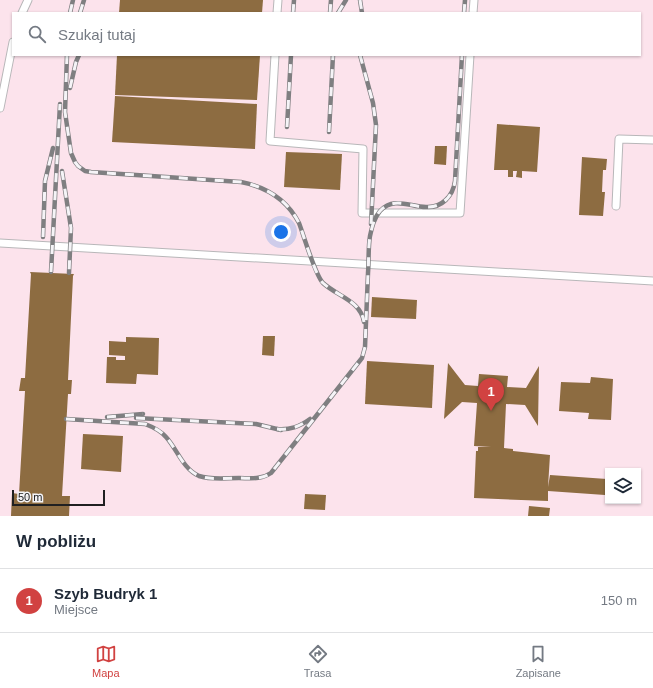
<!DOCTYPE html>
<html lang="pl">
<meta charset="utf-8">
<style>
body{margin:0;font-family:Arial,sans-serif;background:#f2f2f3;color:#1f2937}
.controls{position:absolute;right:12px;bottom:12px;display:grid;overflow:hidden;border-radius:0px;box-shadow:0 1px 3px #0004}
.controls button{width:36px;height:36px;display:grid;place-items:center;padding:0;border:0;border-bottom:1px solid #e0e1e3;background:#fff;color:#1f2937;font:20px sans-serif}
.scale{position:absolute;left:12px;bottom:10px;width:93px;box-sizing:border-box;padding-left:4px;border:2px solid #202021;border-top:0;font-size:11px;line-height:14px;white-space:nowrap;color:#202021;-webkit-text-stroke:3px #f5f4f7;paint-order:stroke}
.you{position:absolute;left:281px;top:232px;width:14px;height:14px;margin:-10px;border:3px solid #fff;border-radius:50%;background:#1a73e8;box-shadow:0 0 0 6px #1a73e833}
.badge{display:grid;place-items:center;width:26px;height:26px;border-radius:50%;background:#d14241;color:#fff;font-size:13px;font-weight:700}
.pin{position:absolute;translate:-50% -33px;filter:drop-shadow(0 1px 2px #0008)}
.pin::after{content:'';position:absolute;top:21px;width:14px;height:12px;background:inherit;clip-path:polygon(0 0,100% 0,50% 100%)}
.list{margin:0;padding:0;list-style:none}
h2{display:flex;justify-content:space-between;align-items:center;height:52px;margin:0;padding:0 16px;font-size:17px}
h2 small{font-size:13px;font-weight:400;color:#747a83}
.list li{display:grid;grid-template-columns:26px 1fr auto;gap:12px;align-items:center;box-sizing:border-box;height:64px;padding:0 16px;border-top:1px solid #e0e1e3}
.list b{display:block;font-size:15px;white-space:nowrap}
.list p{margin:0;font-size:13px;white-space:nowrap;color:#747a83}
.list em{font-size:13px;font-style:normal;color:#747a83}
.icon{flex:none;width:22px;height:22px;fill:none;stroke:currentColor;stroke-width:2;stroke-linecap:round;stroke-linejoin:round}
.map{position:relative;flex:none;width:653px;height:516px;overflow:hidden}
.search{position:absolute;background:#fff;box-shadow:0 1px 3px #0004;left:12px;right:12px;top:12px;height:44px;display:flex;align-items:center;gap:10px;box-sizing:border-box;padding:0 14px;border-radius:0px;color:#747a83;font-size:15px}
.sheet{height:116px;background:#fff}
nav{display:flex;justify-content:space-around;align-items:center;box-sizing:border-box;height:56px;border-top:1px solid #e0e1e3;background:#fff;font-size:11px;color:#747a83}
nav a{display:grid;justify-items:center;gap:2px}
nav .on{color:#d14241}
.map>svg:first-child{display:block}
</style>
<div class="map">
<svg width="653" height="516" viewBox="0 0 653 516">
<rect width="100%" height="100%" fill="#f5f4f7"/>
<path fill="#fce3ec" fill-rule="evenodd" d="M0,0H653V516H0ZM13,13H640V55H13ZM608,471H638V501H608Z"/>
<g fill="#8d6c41">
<path d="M120,0H263L262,13H119Z"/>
<path d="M117,55H260L257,100L115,95Z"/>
<path d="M115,96L257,104L255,149L112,142Z"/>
<path d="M497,124L540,127L537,172L522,171V178L516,177L517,171H513V177H508V170H494Z"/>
<path d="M435,146H447L446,165L434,164Z"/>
<path d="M286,152L342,154L340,190L284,187Z"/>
<path d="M582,157L607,159L606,170H603L602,192H605L603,216L579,215Z"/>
<path d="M30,272L74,274L73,276L68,380H72L71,394H68L62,496H70L69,516H11L12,493L19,494L25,391H19L21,378H25L31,274Z"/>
<path d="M372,297L417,300L416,319L371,317Z"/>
<path d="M263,336H275L274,356L262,355Z"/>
<path d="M126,337L159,338L158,375L137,374L136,384L106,383L107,357H116V360H125V356L109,355V341L126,342Z"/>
<path d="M367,361L434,365L432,408L365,404Z"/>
<path d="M448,363L465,385L478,386L479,374L508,376L507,387L526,388L539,366L538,426L525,405L506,404L504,448L513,449V451L550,455L548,487L550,475L607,479L605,495L548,491V501L474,498L476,451H478V447H491L474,446L477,403L462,402L444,419Z"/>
<path d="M591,377L613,379L611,420L588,419L589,413L559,411L561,382L590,383Z"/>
<path d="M83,434L123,436L121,472L81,469Z"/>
<path d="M305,494L326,495L325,510L304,509Z"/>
<path d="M529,506L550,508L549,516H528Z"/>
</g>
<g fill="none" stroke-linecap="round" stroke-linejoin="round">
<defs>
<g id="service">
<path d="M22,13L28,0"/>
<path d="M277,13L278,0"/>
<path d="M473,13L474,0"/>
<path d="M275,55L270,141L363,149L362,213H460L470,55"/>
<path d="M0,108L13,42"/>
<path d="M616,206L619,139L653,140"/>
<path d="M0,243L653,281"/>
</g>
</defs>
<use href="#service" stroke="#b8b7b9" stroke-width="9"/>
<use href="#service" stroke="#fff" stroke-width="7"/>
<defs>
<g id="rail">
<path d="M360,0L362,13"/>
<path d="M70,13L73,0"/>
<path d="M80,13L84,0"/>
<path d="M293,13L294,0"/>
<path d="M330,13L331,0"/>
<path d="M338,13L346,0"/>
<path d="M464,13L465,0"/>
<path d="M67,55L65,112L71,153L75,162L78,166L85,171L91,172L241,182C267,187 287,200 299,223C304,236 315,275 323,283C337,296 361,301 364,322"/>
<path d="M360,55L373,103L376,125L371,224"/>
<path d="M70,88L76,62L79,55"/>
<path d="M287,127L291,55"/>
<path d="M329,132L333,55"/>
<path d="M62,171L71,228L69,273"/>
<path d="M43,237L45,181L53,148"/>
<path d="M51,272L60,104"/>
<path d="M107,417L143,414"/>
<path d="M136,418L256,424L281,430"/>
<path d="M66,419L145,424C153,427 160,430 166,437C177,449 183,469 199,476C211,480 226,478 239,478C250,478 261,480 271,473L362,358L365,347C366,322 367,298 368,273C369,261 368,248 370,236C372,227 374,218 380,211C394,196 410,207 426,207C442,208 453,196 455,181L462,55"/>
<path d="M277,429C290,430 299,427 310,419"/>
</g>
</defs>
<use href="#rail" stroke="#7f7f81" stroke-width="4.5"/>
<use href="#rail" stroke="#f5f4f7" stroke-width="3" stroke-dasharray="9" stroke-linecap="butt"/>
</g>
</svg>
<div class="controls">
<button><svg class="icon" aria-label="layers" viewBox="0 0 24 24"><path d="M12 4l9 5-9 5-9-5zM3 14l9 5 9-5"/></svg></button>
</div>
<div class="scale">50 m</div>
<div class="you"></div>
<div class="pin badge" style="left:491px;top:411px">1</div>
<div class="search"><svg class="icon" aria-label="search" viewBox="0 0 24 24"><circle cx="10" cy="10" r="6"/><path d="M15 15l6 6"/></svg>Szukaj tutaj</div>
</div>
<section class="sheet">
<h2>W pobliżu<small></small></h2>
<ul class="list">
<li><span class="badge">1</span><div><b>Szyb Budryk 1</b><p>Miejsce</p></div><em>150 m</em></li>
</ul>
</section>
<nav>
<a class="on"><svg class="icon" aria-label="map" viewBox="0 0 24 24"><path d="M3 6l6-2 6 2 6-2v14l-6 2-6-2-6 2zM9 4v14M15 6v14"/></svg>Mapa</a>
<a><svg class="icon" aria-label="directions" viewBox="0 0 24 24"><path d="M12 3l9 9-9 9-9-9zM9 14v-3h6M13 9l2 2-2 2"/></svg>Trasa</a>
<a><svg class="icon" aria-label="saved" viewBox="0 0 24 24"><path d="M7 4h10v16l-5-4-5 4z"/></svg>Zapisane</a>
</nav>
